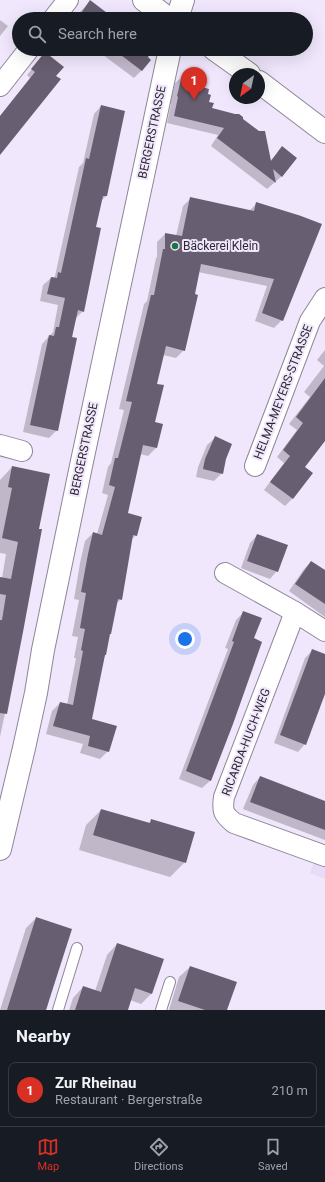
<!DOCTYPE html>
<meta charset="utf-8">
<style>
body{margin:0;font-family:Roboto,sans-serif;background:#20242c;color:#f1f3f6}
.compass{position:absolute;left:229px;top:68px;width:36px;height:36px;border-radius:50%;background:#171b24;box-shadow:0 4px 16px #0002;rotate:213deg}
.you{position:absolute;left:185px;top:639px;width:14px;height:14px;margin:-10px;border:3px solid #fff;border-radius:50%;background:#1a73e8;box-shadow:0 0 0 6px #1a73e833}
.badge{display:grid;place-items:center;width:26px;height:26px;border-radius:50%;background:#d93025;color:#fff;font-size:13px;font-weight:700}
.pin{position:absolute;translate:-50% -33px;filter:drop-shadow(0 1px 2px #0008)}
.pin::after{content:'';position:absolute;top:21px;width:14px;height:12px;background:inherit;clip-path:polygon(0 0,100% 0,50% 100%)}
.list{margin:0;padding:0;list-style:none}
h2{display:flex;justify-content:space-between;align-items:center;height:52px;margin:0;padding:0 16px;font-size:17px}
h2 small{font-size:13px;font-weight:400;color:#9ea1a6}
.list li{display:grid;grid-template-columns:26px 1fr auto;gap:12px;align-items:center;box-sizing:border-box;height:56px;margin:0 8px 8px;padding:0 8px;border:1px solid #363941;border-radius:8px}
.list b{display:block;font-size:15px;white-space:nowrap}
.list p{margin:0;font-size:13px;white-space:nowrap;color:#9ea1a6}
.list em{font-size:13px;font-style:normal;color:#9ea1a6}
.icon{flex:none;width:22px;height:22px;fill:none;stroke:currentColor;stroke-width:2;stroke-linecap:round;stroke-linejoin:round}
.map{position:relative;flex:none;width:325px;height:1010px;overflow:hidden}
.search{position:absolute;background:#171b24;box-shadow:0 4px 16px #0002;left:12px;right:12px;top:12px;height:44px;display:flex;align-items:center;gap:10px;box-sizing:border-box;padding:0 14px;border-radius:22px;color:#9ea1a6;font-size:15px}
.sheet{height:116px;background:#171b24}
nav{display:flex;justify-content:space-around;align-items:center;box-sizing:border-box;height:56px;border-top:1px solid #363941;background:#171b24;font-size:11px;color:#9ea1a6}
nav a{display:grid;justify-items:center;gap:2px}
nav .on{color:#d93025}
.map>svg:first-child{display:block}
</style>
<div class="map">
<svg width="325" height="1010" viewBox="0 0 325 1010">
<rect width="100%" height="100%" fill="#f0e7fc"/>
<path fill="#e8dbf7" d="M315,859L325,863V879L310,873Z"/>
<g fill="#0003">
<path d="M90,2L113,19H73Z"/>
<path d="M0,20L8,26L0,36Z"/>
<path d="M95,49H152L146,58L142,70L134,78Z"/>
<path d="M45,54L0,153V116L30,78L27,75Z"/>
<path d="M183,76L197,87L208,103L211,109L270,161L282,148V176L267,189L211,146L218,135L167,123L171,104H170L175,83Z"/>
<path d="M101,106L106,196L101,201L95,228L83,311L75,319L57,430L49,438L23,432L42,344L53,332L58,305L40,301L43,285L51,278H53L55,276L79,167L83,163L94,114Z"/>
<path d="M191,198L249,211L257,203L301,216L282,320L274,328L255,321L267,286L198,272L184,350L176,358L163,355L156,384L154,423L162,425L156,448L148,456L140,454L126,513L136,535L131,540L121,599L116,604L90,720L108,751L100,759L80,753L83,744L46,734L52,711L60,703L67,705L76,658H74L78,637L72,636L79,600L74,599L80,563L85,541L93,533L97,534L108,495L102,493L108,467L111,463L124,410L119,409L144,304L147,301L156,258L157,257V242L165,234L176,236L183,206Z"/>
<path d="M325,350V424L304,467L312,473L292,499L285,506L264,490L284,463L277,457L297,430L289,424L310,397L304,392L324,366L317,360Z"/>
<path d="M215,438L225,459L222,473L214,481L196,477L198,467L207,445Z"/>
<path d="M12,467L38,530L22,632L0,737V578H2L6,554L0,553V480Z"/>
<path d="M257,535L277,571L270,579L241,568L250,543Z"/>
<path d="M311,562L325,571V617L289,591L304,569Z"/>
<path d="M244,612L253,639L232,724L210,781L202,788L179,779L228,649L225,648L236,620Z"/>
<path d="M313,650L325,655V691L305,744L298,752L274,743L305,658Z"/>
<path d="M260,777L325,802V840L243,809L253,785Z"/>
<path d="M101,810L148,824L152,820L185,862L170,877L79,850L86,825Z"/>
<path d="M36,918L48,1001H49L46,1010H0L26,928Z"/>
<path d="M117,944L152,993L141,1004L130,1000L126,1010H69L73,998L83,987L95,991L107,955Z"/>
<path d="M190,967L226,1010H169L179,977Z"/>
</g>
<g fill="#675f71">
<path d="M90,0L115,19H77Z"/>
<path d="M113,49H153L148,57L151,60L142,71Z"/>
<path d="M45,52L64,67L56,76L61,79L0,155V116L35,72L31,69Z"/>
<path d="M182,75L193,77L199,83L198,86L209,89L208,94L211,95L209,102L214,103L212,108L235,114H239L243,117V119L259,131H265L271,161L282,146L297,158L282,177L273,169L276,183L217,138L224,128L174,116L178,97L177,96Z"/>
<path d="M101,105L125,111L107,196H103L96,227L101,228L84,312L78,310L72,337L77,338L58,431L30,425L49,335L54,336L56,327H59L65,298L47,294L51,277L57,278L58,272L61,273L86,158L89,159Z"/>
<path d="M190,197L254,211L256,202L301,216L322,224L283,321L262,313L274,279L201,264L195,294L198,295L185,351L166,346L157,384L164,385L155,422L163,424L157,448L143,445L128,513L142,517L137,536L133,535L122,600L118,599L111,634H110L106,655H105L92,719L117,726L109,752L88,746L90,736L53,726L60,702L73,705L83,651L81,650L85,629L80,628L86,593L81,592L88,554L93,532L102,535L115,487L109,485L115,458H118L132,402L126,401L151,295H154L163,249H165V233L182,236Z"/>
<path d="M325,378V441L305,467L313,473L293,499L270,482L290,456L283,450L303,423L296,417Z"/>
<path d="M215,436L232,444L226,459L223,474L203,469L205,459Z"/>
<path d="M12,466L50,474L39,529H42L23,632L7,714L0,713V620H2L6,595L0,594V577L11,579L18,542L2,538L12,488L8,487Z"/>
<path d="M257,534L288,545L278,572L247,561Z"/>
<path d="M311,561L325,570V604L295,584Z"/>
<path d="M243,611L262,618L254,638L262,642L233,724L211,781L186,771L234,642L232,641Z"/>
<path d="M312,649L325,654V694L306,745L280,735Z"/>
<path d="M260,776L325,801V830L250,802Z"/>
<path d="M101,809L150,823L151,819L195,832L186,863L93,835Z"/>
<path d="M36,917L72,929L46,1010H7Z"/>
<path d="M117,943L164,959L152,994L135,988L128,1010H75L83,986L101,992Z"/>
<path d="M190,966L237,982L227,1010H205L178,1001Z"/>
</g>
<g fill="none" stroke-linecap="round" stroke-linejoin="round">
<defs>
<g id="service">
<path d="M58,1010L77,948"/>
<path d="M161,1010L170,982"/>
</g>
<g id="minor">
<path d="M53,19L68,0"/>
<path d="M0,86L29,49"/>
<path d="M0,445L22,451"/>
<path d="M255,466L310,321L325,298"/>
<path d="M225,573L295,612L325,631"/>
<path d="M295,612L224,797C222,811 223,814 234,823L325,856"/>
</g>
<g id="tertiary">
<path d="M177,19L183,0"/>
<path d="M0,849L24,748L36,693L43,650L81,466L170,49"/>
</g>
<g id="secondary">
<path d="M144,0L169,19"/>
<path d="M214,49L249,74"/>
<path d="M259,82L325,132"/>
</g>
</defs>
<use href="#service" stroke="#8e8698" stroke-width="12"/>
<use href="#minor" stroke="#8e8698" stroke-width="22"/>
<use href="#tertiary" stroke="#8e8698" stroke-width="24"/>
<use href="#secondary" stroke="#8e8698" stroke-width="24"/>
<use href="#service" stroke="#fff" stroke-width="10"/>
<use href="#minor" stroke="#fff" stroke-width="20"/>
<use href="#tertiary" stroke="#fff" stroke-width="22"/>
<use href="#secondary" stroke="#fff" stroke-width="22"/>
</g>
<circle fill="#1c7346" stroke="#f0e7fc" stroke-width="1.5" cx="175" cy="246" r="4"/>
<g text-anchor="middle" stroke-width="4" stroke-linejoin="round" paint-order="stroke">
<g font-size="12" fill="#2c2931" stroke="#f0e7fc">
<text transform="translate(152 132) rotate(-78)" y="4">BERGERSTRASSE</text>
<text transform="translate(283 392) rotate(-69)" y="4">HELMA-MEYERS-STRASSE</text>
<text transform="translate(84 449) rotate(-78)" y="4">BERGERSTRASSE</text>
<text transform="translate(246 742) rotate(-69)" y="4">RICARDA-HUCH-WEG</text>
</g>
<g font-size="12" fill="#2c2931" stroke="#f0e7fc" text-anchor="start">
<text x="183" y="250">Bäckerei Klein</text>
</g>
</g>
</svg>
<svg class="compass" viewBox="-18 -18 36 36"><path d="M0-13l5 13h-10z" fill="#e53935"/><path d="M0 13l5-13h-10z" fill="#9ea1a6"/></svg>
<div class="you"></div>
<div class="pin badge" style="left:194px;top:100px">1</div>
<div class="search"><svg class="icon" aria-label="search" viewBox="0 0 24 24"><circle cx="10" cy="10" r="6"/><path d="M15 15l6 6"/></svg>Search here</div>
</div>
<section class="sheet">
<h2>Nearby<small></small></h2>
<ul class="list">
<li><span class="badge">1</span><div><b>Zur Rheinau</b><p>Restaurant · Bergerstraße</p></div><em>210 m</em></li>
</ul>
</section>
<nav>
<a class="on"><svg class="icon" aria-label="map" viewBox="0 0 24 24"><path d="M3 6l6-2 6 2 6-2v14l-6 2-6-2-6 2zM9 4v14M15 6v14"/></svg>Map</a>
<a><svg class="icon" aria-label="directions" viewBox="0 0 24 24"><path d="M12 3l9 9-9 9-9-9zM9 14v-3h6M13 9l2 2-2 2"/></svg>Directions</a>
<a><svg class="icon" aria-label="saved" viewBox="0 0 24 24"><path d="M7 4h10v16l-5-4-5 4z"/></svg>Saved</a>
</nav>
